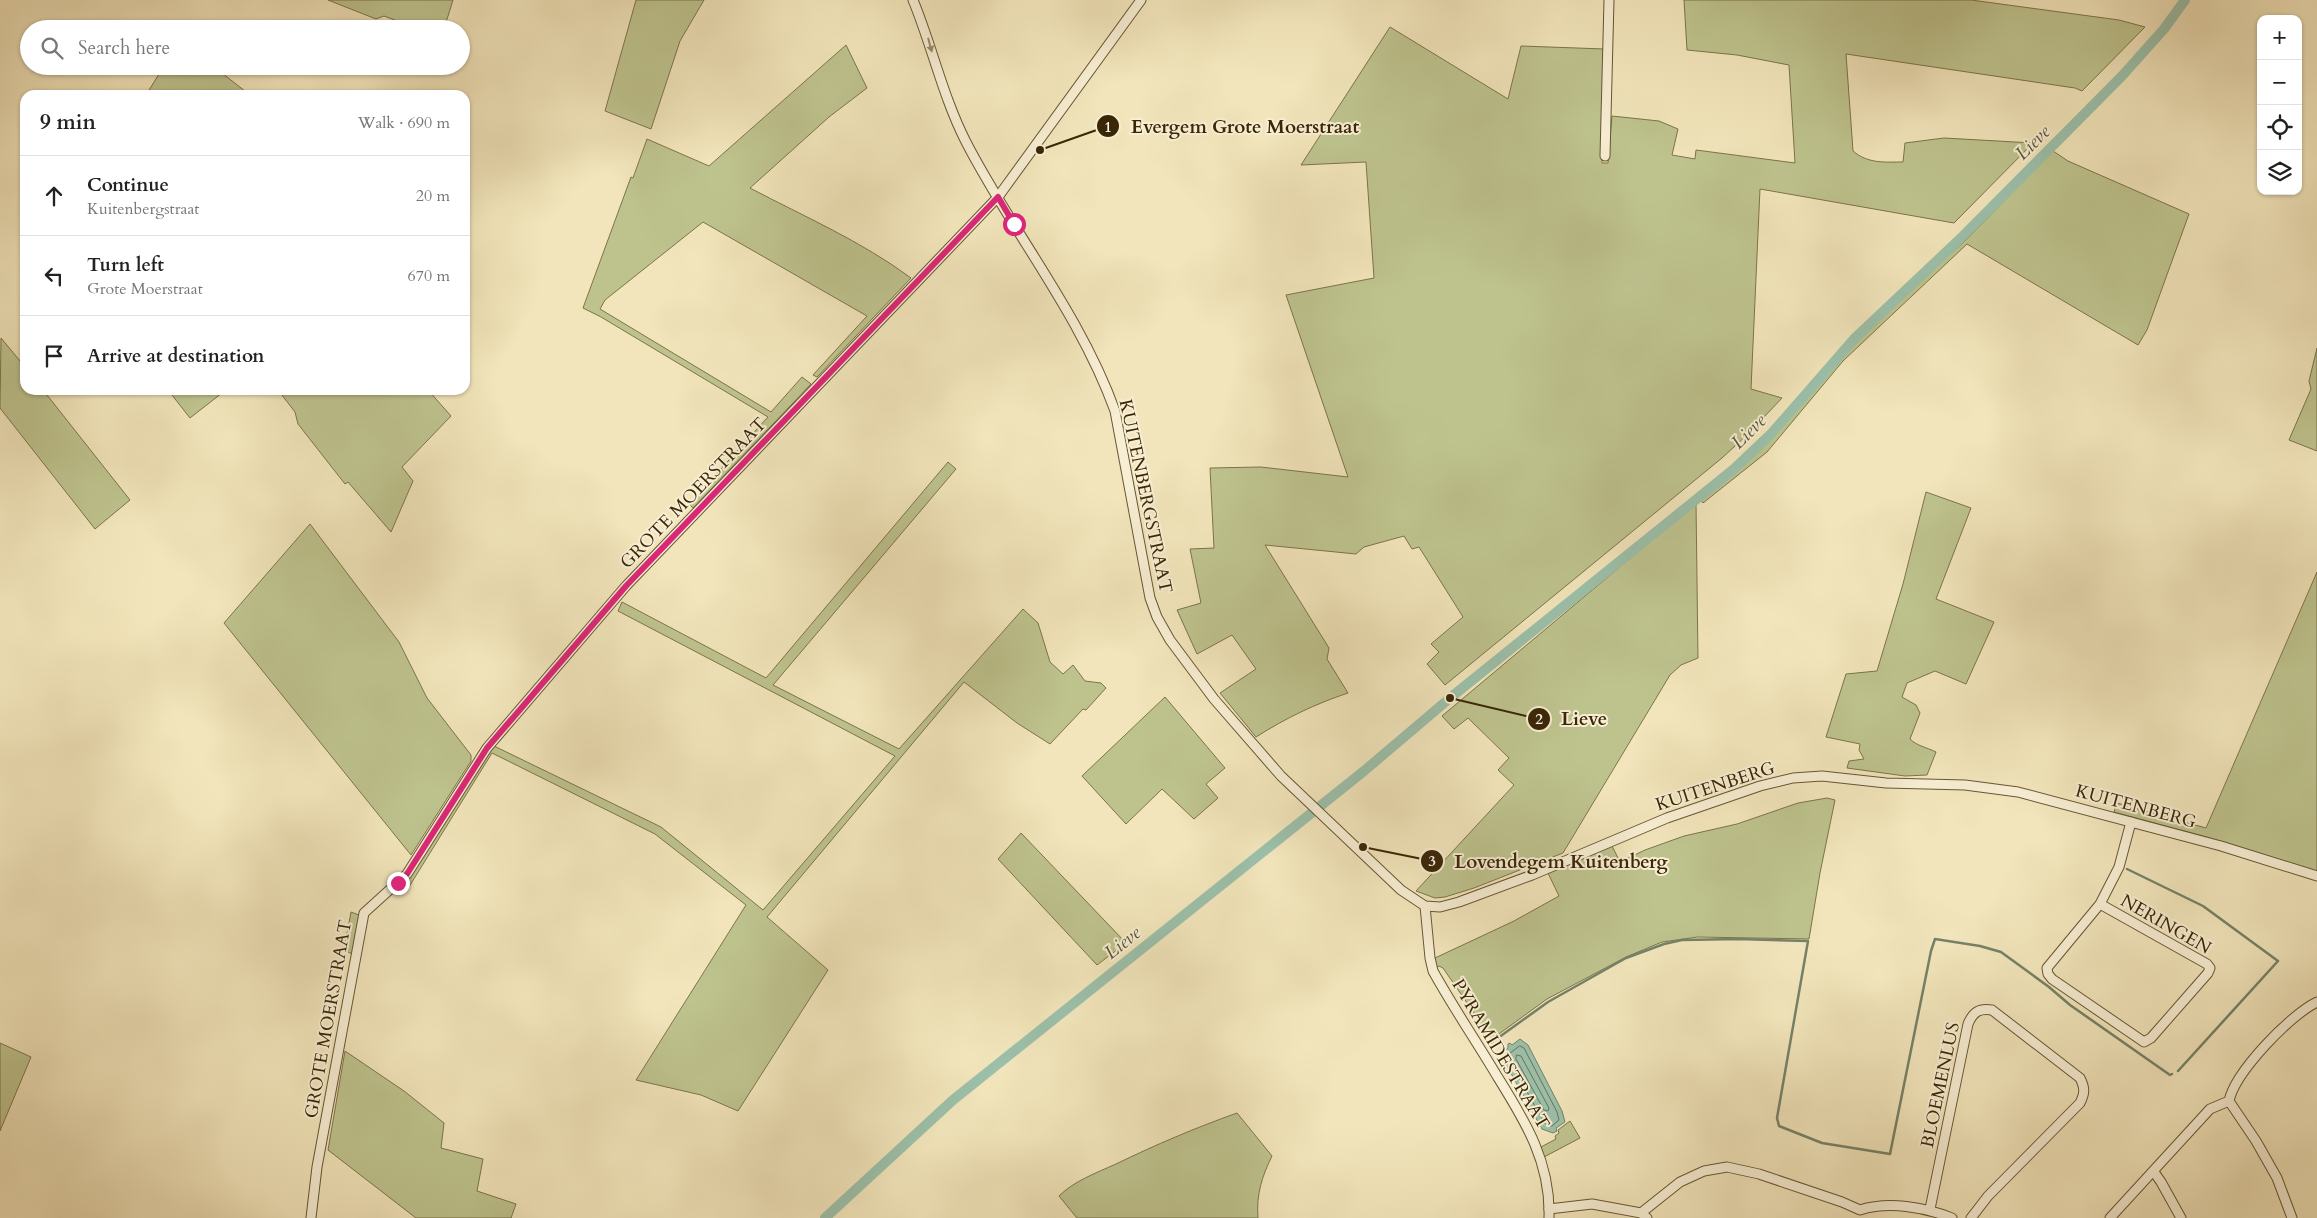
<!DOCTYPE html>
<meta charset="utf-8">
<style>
body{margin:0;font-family:Cardo,serif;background:#f6f6f6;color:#222}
.controls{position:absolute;right:15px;top:15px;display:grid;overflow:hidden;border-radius:10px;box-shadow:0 1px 4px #0004}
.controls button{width:45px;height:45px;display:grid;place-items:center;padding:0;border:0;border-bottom:1px solid #e0e0e0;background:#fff;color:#222;font:25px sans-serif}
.stop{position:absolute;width:15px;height:15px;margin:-11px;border:4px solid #db2777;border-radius:50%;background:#fff}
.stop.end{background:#db2777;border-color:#fff;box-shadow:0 1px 5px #0008}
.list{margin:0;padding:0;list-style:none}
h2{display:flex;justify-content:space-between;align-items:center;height:65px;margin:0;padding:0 20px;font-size:21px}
h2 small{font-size:16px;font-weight:400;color:#767676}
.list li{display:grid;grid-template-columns:32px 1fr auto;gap:15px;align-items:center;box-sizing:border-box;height:80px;padding:0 20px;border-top:1px solid #e0e0e0}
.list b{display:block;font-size:19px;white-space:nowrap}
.list p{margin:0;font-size:16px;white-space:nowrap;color:#767676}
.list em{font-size:16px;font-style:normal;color:#767676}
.icon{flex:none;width:28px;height:28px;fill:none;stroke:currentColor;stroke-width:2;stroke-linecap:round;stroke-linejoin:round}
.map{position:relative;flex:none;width:2317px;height:1218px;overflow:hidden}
.search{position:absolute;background:#fff;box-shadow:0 1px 4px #0004;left:20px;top:20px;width:450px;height:55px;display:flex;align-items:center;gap:12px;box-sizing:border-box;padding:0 18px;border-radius:28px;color:#767676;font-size:19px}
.panel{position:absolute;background:#fff;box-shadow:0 1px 4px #0004;left:20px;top:90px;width:450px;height:305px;border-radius:15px}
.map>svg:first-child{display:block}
</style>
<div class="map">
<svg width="2317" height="1218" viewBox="0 0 2317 1218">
<rect width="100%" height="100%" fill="#f2e5bb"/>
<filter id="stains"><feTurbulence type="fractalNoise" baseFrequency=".004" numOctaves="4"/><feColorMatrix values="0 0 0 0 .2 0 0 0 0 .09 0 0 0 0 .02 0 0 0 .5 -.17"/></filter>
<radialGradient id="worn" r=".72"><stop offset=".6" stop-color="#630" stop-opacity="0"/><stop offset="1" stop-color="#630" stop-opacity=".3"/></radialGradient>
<g fill="#bec38e" stroke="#7c744a">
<path d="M328,0H453L444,29H418L384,16L376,19Z"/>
<path d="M636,0H704L680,41L651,129L605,111Z"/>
<path d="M1684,0H1971L2119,20L2145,27L2082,91L2075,88L1846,54L1853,151C1868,164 1885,162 1903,162L1905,143L1944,138L2033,143L1954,223L1760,189L1751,389L1782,398L1748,434L1722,458L1445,685L1427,664L1439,652L1431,644L1463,617L1419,547L1412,549L1404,536L1364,547L1356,554L1265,545L1329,648L1327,659L1348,693C1315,704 1286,718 1256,737L1220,693L1256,669L1232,635L1197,654L1177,610L1201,603L1190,549L1214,548L1210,468L1261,467L1348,477L1286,295L1374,278L1366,162L1301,165L1390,27L1508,99L1521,46L1605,49L1602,163H1608L1612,116L1659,121L1678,129L1672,155L1695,159L1696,150L1795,163L1789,65L1737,55L1687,50Z"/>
<path d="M846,45L867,88L829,117L750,188C805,217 861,241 911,278L817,377L813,375L867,316L703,222L605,300L600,309L771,412L802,377L811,384L693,508L689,504L768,417L601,317L583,308L631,177L633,178L647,139L709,166Z"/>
<path d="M164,66H213L250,95H146Z"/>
<path d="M2053,151L2068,161L2189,214L2147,330L2138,345L1967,244L1843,361L1767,452L1703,503L1700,499L1735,473L1772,437L1834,364L1913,286L1964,242Z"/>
<path d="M1,338L25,367V390H43L130,500L95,529L0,408Z"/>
<path d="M2317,348V451L2289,440L2311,389L2309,381Z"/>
<path d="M168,390H219L222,393L190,418Z"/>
<path d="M278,390H428L451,416L402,467L413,481L391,532L348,482L345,484L298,424L295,412Z"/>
<path d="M948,462L956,469L773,685L899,749L1023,609L1038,623L1050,662L1063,674L1073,665L1085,681L1101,683L1106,688L1086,710L1083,709L1050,744L1017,723L964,682L767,917L828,970L738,1111L701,1095L636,1080L746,905L655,834L492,753L407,890L400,891L398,886L494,746L661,827L763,910L895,756L618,611L622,602L766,678Z"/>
<path d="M1926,492L1971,508L1936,599L1994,622L1966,684L1935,671L1907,683L1902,697L1916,705L1920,713L1910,739C1917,746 1926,747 1936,752L1927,775L1905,776L1847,768L1849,761L1864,759L1859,750L1860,744L1826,737L1846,674L1877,671L1903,584Z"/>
<path d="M1696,503L1698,658L1681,665L1670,675L1563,853L1474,888L1445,897L1435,898L1416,891L1514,785L1498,770L1509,758L1468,718L1454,729L1442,716Z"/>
<path d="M310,524L399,642L427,698L471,755V761L411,855L224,623Z"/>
<path d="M2317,572V872L2203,836L2114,812L2117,803L2206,828Z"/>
<path d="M1165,697L1225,768L1206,784L1218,798L1194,819L1162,789L1126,824L1082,776Z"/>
<path d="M1827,798L1835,800L1820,873L1809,939L1698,937L1662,942L1626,957L1547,999L1492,1039L1443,968L1439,966L1436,968L1435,958L1514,921L1559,896L1547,871L1611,844L1620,862L1645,850L1684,836L1737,824L1798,803Z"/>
<path d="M1021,833L1126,943L1097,965L998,859Z"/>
<path d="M351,912L359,915L352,954L344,950Z"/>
<path d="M0,1043L31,1057L0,1131Z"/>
<path d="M345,1051L404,1091L444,1123L441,1148L483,1159L477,1191L516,1204L511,1218H416L328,1150Z"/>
<path d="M1237,1113L1272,1156C1262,1176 1256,1195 1258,1218H1077L1059,1196C1074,1181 1096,1173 1116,1164C1155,1145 1195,1128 1237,1113Z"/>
<path d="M1570,1121L1580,1138L1544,1157L1541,1147L1556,1139L1555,1136L1559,1133L1558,1130Z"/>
</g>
<path fill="#9cc0aa" stroke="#758268" d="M1520,1039L1528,1045L1562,1111L1565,1122L1556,1128L1557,1131L1553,1133L1542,1129L1503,1059L1502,1053L1508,1048V1044L1510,1043L1512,1045Z"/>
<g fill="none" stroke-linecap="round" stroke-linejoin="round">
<g stroke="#6b7358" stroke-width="1">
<path d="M1520,1046L1524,1048L1557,1112L1559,1120L1552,1126L1545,1124L1508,1058V1055Z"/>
<path d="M1517,1055L1521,1056L1549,1108L1548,1111L1544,1110L1516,1059Z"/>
</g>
<g stroke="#758268" stroke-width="2.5">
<path d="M2127,869L2203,906L2278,961L2178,1071"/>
<path d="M1491,1043L1548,1002L1626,958L1664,944L1682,940L1738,939L1808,941L1777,1118L1779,1126L1822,1143L1890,1154L1931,951L1935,939L1980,946L2001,952L2049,987L2070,1005L2170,1075L2172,1074"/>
</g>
<path stroke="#9cc0aa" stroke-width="10" d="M825,1218L953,1100L1364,771L1450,698L1734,469L1771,434L1854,339L1961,238L2122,76L2164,29L2185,0"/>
<defs>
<g id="street">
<path d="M913,0C932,46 943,97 966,142C1013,233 1080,314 1115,411L1150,598L1157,617L1170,640L1214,699L1281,776L1401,890L1425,906L1440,907L1459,902L1532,875L1667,818L1760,786L1793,778L1822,776L1886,783L1965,785L2018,792L2221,846L2317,876"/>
<path d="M1605,156L1609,0"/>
<path d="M2100,904L2207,964L2210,968L2208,973L2151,1038L2144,1042L2052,979L2048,974L2047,968L2100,904L2119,867L2131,822"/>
<path d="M1425,906L1430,958L1433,971C1453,1007 1476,1041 1497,1076C1525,1121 1551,1162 1549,1218"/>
<path d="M2229,1101L2256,1141L2277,1178L2292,1218"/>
<path d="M2154,1172L2161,1182L2181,1218"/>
<path d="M1549,1209L1592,1204L1641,1213L1647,1218"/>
<path d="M1930,1209L1968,1024C1973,1012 1979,1008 1992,1010L2080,1078C2085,1088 2085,1093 2080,1103L1988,1196L1971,1218"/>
<path d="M1641,1213L1680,1182L1704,1171L1727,1167L1759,1174L1842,1202L1860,1210C1889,1201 1924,1207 1952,1218"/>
<path d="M311,1218L317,1167L364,913L407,874L487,748L626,586L998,197L1141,0"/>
<path d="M2110,1218L2210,1109L2229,1101C2235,1072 2290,1015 2317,1002"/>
</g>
</defs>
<use href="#street" stroke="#685633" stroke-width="11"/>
<use href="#street" stroke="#f7eed3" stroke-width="9"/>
</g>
<defs><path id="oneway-solid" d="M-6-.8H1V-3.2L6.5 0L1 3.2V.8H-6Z" transform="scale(1.25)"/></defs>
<use fill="#988a6c" href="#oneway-solid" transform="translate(930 45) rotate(75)"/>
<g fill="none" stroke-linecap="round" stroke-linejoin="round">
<path stroke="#db2777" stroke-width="6" d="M398,883L407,874L487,748L626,586L998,197L1014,224"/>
</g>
<g text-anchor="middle" stroke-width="4" stroke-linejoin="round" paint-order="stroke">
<g font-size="18" fill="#3a2606" stroke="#f7eed3">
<text transform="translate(693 493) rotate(-46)" y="6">GROTE MOERSTRAAT</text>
<text transform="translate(1146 496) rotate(78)" y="6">KUITENBERGSTRAAT</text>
<text transform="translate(1715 786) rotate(-18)" y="6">KUITENBERG</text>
<text transform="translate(2136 806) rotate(15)" y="6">KUITENBERG</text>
<text transform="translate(2166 924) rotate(30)" y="6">NERINGEN</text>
<text transform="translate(328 1019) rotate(-80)" y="6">GROTE MOERSTRAAT</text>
<text transform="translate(1501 1054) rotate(59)" y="6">PYRAMIDESTRAAT</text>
<text transform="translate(1940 1085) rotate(-78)" y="6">BLOEMENLUS</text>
</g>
<g font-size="19" font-style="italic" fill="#575437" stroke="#f7eed3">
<text transform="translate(2032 142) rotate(-45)" y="7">Lieve</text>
<text transform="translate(1748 431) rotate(-45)" y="7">Lieve</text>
<text transform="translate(1122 942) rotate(-39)" y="7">Lieve</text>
</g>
</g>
<path fill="none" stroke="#3a2606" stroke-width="2" d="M1040 150L1108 126M1450 698L1539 719M1363 847L1432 861"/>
<g fill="#3a2606" stroke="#f7eed3" stroke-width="2">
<circle cx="1040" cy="150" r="5"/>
<circle cx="1450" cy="698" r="5"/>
<circle cx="1363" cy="847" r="5"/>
<circle cx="1108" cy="126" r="12"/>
<circle cx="1539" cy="719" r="12"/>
<circle cx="1432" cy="861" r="12"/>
</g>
<g font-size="15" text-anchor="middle" font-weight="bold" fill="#fff">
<text x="1108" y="132">1</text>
<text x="1539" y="724">2</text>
<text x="1432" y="866">3</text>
</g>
<g font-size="19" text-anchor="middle" font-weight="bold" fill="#3a2606" stroke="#f7eed3" stroke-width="4" stroke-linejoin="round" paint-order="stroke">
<text x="1245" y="133">Evergem Grote Moerstraat</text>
<text x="1584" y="725">Lieve</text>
<text x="1561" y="868">Lovendegem Kuitenberg</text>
</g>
<rect width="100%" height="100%" filter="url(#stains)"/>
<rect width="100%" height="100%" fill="url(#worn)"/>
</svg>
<div class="controls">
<button>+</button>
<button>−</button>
<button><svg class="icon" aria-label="locate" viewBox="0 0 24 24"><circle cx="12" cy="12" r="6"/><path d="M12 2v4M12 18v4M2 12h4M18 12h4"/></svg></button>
<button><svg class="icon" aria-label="layers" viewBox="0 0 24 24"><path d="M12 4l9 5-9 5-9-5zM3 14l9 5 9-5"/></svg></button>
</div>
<div class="stop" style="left:1014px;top:224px"></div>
<div class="stop end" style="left:398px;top:883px"></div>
<div class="search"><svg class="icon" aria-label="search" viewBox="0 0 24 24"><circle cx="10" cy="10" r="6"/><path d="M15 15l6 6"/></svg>Search here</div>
<section class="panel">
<h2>9 min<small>Walk · 690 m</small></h2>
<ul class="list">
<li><svg class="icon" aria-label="ahead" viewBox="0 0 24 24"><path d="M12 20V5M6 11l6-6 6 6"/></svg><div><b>Continue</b><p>Kuitenbergstraat</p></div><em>20 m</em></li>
<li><svg class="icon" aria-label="left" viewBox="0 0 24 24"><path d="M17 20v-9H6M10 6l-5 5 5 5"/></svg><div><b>Turn left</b><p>Grote Moerstraat</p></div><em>670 m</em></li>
<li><svg class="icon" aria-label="arrive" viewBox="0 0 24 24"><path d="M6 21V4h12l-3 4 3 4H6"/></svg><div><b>Arrive at destination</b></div></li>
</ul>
</section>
</div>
